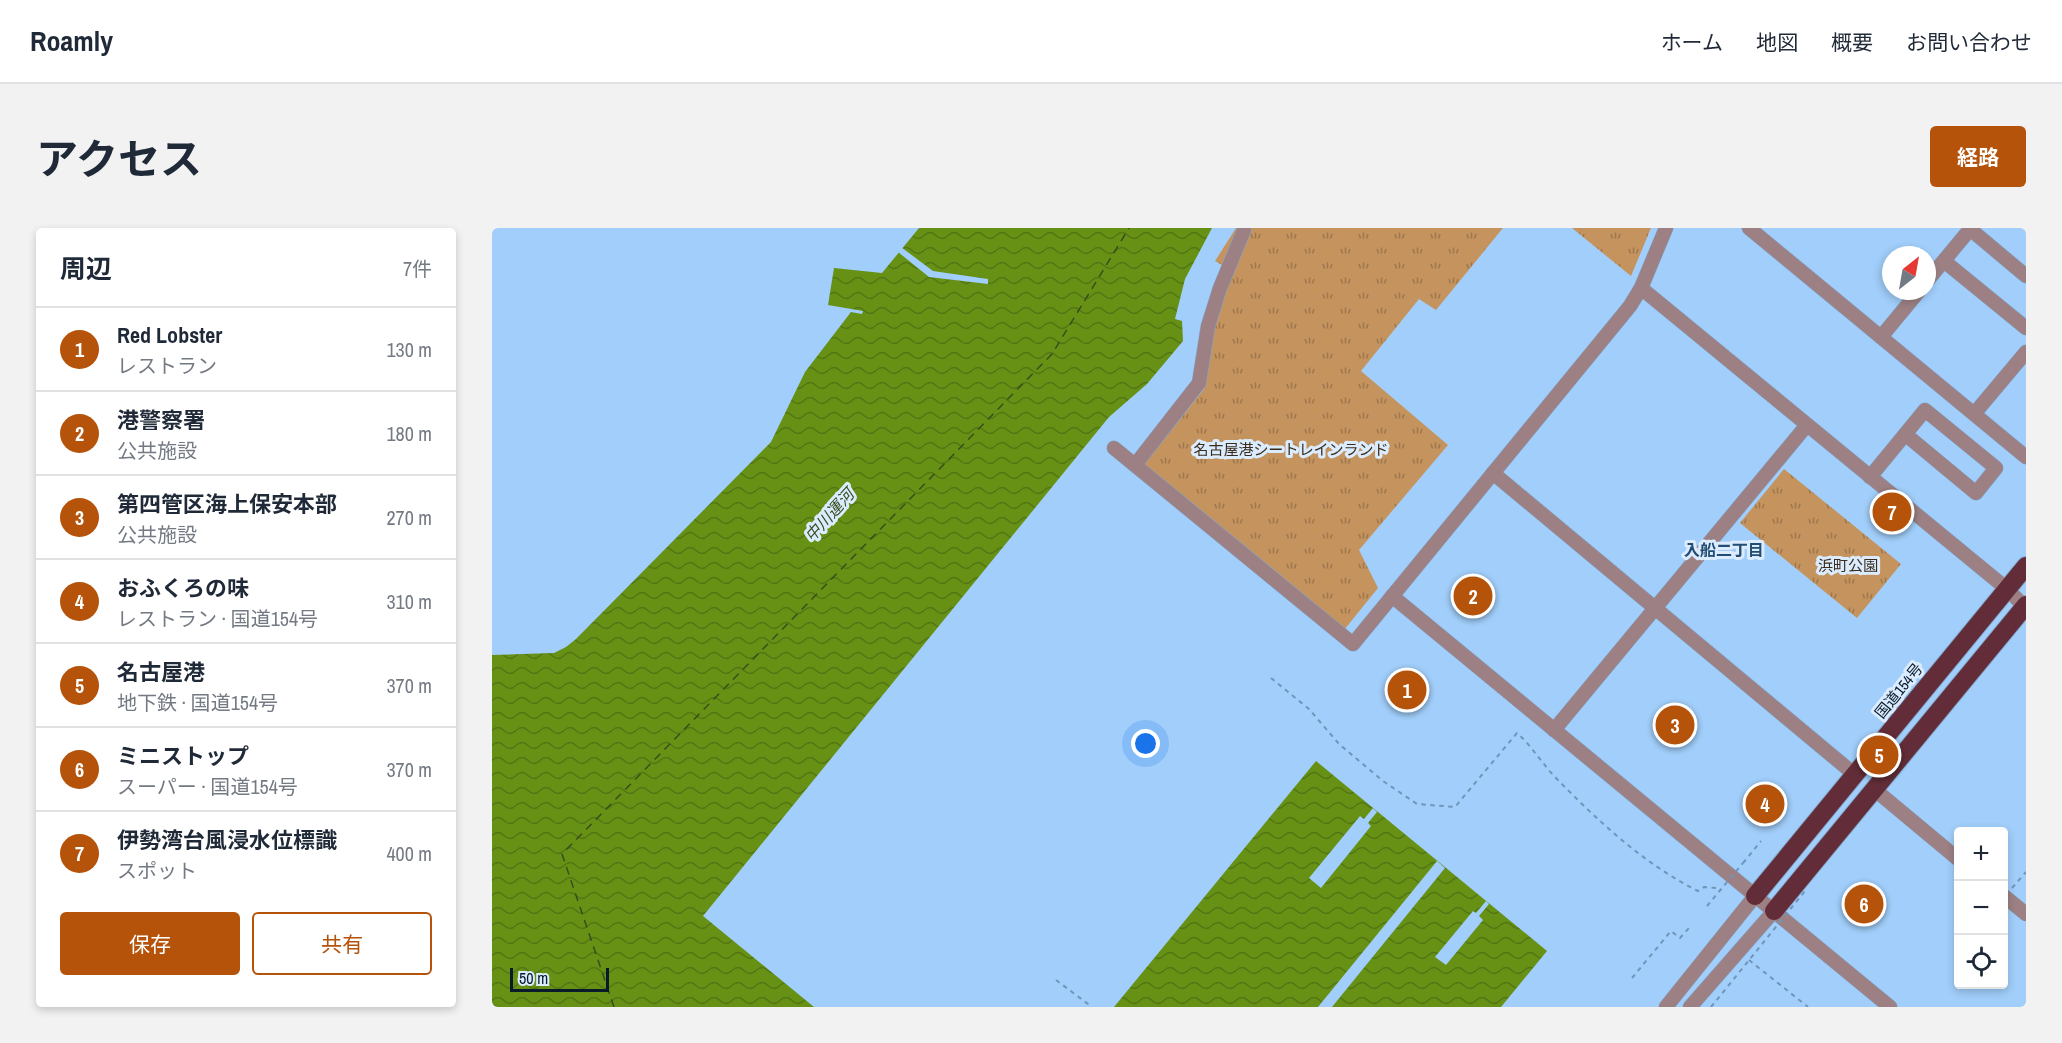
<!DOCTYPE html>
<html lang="ja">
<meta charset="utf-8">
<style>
body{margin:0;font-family:"Archivo Narrow","Noto Sans JP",sans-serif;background:#f2f2f3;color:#1f2937}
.controls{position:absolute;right:18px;bottom:18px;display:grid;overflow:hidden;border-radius:6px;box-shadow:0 3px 9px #0003}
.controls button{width:54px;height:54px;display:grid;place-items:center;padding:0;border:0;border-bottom:2px solid #e0e1e3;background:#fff;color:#1f2937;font:30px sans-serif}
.compass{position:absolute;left:1390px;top:18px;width:54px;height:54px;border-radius:50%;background:#fff;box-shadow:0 3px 9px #0003;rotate:31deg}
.scale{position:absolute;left:18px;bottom:15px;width:99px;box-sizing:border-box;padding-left:6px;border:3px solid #091a2a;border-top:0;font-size:16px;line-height:21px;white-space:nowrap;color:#091a2a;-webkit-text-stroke:4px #daecfe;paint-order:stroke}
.you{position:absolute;left:654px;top:516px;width:21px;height:21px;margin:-15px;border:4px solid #fff;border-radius:50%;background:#1a73e8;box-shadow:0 0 0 9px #1a73e833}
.badge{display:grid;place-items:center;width:39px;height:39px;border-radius:50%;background:#b45309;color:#fff;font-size:20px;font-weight:700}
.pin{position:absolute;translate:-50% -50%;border:3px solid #fff;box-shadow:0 2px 6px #0006}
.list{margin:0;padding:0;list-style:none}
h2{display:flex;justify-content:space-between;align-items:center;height:78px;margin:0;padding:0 24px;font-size:26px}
h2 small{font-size:20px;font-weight:400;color:#747a83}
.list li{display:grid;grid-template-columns:39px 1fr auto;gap:18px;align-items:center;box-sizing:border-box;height:84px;padding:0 24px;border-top:2px solid #e0e1e3}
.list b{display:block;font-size:22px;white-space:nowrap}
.list p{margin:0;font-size:20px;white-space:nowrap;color:#747a83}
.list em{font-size:20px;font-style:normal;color:#747a83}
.actions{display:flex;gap:12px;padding:18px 24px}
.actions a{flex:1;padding:14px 0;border:2px solid #b45309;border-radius:6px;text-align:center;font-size:21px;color:#b45309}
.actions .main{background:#b45309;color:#fff}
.icon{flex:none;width:33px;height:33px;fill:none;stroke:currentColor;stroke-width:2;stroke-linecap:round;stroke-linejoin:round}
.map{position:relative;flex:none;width:1534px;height:779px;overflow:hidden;border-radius:6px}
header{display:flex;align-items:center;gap:36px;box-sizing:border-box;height:84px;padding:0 30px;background:#fff;border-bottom:2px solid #e0e1e3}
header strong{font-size:28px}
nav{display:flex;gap:33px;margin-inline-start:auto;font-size:21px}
.intro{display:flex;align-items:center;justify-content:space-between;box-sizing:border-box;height:144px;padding:0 36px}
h1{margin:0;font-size:42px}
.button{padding:15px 27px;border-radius:6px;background:#b45309;color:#fff;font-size:21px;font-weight:700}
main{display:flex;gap:36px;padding:0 36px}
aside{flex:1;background:#fff;border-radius:6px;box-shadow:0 3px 9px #0003}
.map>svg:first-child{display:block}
</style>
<header>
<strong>Roamly</strong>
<nav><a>ホーム</a><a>地図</a><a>概要</a><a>お問い合わせ</a></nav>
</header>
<div class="intro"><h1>アクセス</h1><a class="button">経路</a></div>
<main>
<aside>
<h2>周辺<small>7件</small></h2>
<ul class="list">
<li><span class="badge">1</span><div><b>Red Lobster</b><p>レストラン</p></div><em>130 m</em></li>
<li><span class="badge">2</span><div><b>港警察署</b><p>公共施設</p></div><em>180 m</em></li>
<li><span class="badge">3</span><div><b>第四管区海上保安本部</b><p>公共施設</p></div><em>270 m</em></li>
<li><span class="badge">4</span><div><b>おふくろの味</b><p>レストラン · 国道154号</p></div><em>310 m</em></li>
<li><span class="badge">5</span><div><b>名古屋港</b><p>地下鉄 · 国道154号</p></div><em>370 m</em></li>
<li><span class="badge">6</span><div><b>ミニストップ</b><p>スーパー · 国道154号</p></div><em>370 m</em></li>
<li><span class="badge">7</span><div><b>伊勢湾台風浸水位標識</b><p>スポット</p></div><em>400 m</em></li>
</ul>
<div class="actions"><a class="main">保存</a><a>共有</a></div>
</aside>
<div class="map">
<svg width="1534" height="779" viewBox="0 0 1534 779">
<defs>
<pattern id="grass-tufts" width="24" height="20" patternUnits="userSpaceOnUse" patternTransform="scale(1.5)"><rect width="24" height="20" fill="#c5935d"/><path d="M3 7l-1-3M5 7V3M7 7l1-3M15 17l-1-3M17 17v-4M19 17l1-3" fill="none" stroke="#9e774d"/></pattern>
<pattern id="water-waves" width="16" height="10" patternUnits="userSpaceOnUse" patternTransform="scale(1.5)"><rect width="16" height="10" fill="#669114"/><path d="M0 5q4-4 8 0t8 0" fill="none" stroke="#527613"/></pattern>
</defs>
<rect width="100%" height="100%" fill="#a1cefa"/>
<g fill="url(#grass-tufts)">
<path d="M744,0H1011L944,82L927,71L869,143L956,217L867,322L886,360L852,402L651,238L712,161L720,107L735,40L723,33Z"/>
<path d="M1080,0H1159L1139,48Z"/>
<path d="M1292,241L1409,336L1365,390L1248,295Z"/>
</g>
<g fill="url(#water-waves)">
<path d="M427,0H720L693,51L683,91L690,93L691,113L655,156L617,189L211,688L322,779H0V427L62,425L74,419L84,411L279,214L313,144L359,84L370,86L371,83L336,77L342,40L390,45Z"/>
<path d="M824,533L1055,723L1009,779H622Z"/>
</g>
<g fill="#a1cefa">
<path d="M409,19L441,43L496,51V56L437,49L406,24Z"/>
<path d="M881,580L885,584L876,595L879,598L829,660L817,650L868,588L872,591Z"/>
<path d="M945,633L953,640L840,779H826Z"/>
<path d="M994,673L997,676L987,688L991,692L954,737L943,729L981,683L984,685Z"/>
</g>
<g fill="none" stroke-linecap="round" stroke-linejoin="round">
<path stroke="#3a4c1f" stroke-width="1.5" stroke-dasharray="8 6" stroke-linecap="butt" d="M122,779L70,626L560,126L637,0"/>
<defs>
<g id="minor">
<path d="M1257,0L1534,229"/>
<path d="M1478,1L1534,48"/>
<path d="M1452,33L1534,100"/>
<path d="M1435,53L1479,0"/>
<path d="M1149,60L1515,361L1534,380"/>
<path d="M1389,109L1427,63"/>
<path d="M1482,186L1534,124"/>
<path d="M622,220L861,416L1138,78L1149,60L1174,0"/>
<path d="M643,237L707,155L716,98L728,60L752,2"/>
<path d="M1001,245L1362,546"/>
<path d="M1378,249L1433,182L1504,240L1484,265L1413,206"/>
<path d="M900,368L1398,779"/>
<path d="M1062,502L1315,197"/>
<path d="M1382,561L1466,631"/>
<path d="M1512,668L1534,686"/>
<path d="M1174,779L1263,668"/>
<path d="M1198,779L1282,683"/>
</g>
<g id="highway">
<path d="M1263,668L1534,338"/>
<path d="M1282,683L1534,377"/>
</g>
</defs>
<use href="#minor" stroke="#83aad0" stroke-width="15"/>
<use href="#highway" stroke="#83aad0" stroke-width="20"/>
<g stroke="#7195b9" stroke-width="2" stroke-dasharray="4.5 4.5" stroke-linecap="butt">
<path d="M779,450L817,481L847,516L891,553L925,576L963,579L1025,505C1041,519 1050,536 1065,551C1107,594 1152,636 1206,663L1212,659L1224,660"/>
<path d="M1251,635L1269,613"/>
<path d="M1520,660L1534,644"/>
<path d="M1257,732L1316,779"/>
<path d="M1140,750L1179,703L1188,710L1197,700"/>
<path d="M564,752L600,779"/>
</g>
<use href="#minor" stroke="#9c8084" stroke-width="14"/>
<use href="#highway" stroke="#622d38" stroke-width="18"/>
<g stroke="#7195b9" stroke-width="2" stroke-dasharray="4.5 4.5" stroke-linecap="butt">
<path d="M1215,678L1251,635"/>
<path d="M1219,779L1313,663"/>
</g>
</g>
<g text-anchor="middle" stroke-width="6" stroke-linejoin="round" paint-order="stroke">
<g font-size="15" fill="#3a2b1a" stroke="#daecfe">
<text x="799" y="227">名古屋港シートレインランド</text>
<text x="1356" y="343">浜町公園</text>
</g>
<g font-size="15" fill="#091a2a" stroke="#daecfe">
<text transform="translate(1407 463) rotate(-51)" y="5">国道154号</text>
</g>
<g font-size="16" font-style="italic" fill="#3a4c1f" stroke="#daecfe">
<text transform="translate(337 287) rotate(-48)" y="6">中川運河</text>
</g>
<g font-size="16" font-weight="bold" fill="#234c72" stroke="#daecfe">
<text x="1232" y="328">入船二丁目</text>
</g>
</g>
</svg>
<div class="controls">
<button>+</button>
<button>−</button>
<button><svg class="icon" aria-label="locate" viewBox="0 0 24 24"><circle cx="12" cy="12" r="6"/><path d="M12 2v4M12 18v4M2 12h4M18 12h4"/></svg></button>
</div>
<svg class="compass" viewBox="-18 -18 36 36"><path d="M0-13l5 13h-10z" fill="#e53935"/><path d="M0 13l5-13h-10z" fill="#747a83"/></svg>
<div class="scale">50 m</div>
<div class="you"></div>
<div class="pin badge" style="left:915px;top:462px">1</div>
<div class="pin badge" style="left:981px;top:368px">2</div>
<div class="pin badge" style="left:1183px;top:497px">3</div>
<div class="pin badge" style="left:1273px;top:576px">4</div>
<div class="pin badge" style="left:1387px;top:527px">5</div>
<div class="pin badge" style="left:1372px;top:676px">6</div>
<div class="pin badge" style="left:1400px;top:284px">7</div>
</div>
</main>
